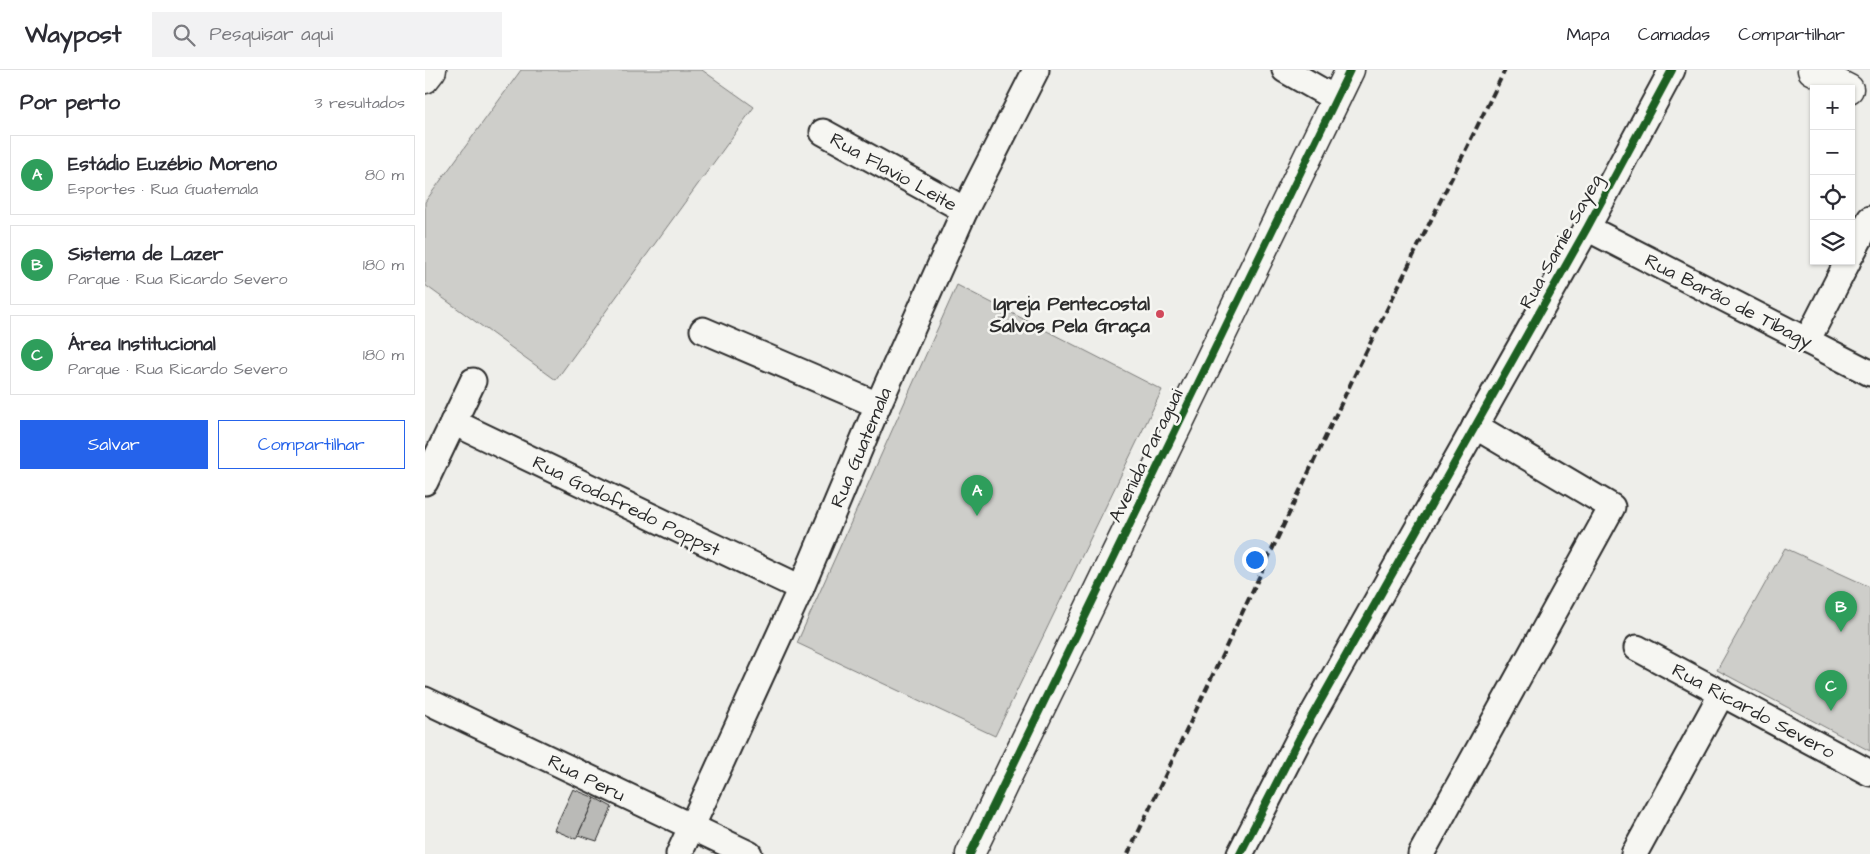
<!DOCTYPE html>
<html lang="pt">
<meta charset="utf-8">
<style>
body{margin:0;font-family:"Architects Daughter",sans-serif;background:#f2f2f3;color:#2b2b33}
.controls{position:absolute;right:15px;top:15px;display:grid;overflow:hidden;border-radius:0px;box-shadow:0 1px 4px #0004}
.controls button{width:45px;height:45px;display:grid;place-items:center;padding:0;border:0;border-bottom:1px solid #e1e1e2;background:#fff;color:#2b2b33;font:25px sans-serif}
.you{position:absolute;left:829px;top:489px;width:18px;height:18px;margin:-12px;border:4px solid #fff;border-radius:50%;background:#1a73e8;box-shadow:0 0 0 8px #1a73e833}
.badge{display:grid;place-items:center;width:32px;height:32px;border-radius:50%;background:#2563eb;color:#fff;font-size:16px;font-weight:700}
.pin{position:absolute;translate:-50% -41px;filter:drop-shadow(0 1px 2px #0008)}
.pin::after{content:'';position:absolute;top:26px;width:18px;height:15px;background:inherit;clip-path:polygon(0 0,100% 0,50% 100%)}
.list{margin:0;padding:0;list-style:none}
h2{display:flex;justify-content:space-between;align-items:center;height:65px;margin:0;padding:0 20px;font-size:21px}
h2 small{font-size:16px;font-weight:400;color:#7c7c81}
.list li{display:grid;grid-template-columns:32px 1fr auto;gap:15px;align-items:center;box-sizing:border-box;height:80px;margin:0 10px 10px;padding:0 10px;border:1px solid #e1e1e2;border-radius:0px}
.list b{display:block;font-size:19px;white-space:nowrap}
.list p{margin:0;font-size:16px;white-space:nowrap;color:#7c7c81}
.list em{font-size:16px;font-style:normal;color:#7c7c81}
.actions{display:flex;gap:10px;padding:15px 20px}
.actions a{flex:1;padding:11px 0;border:1px solid #2563eb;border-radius:0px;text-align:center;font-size:18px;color:#2563eb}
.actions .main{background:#2563eb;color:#fff}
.icon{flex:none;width:28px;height:28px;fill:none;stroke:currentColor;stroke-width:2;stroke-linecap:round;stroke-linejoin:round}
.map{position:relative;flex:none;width:1445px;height:784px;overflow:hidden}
header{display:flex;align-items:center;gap:30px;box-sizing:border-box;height:70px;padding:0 25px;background:#fff;border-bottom:1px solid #e1e1e2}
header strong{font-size:24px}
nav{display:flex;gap:28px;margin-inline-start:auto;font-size:18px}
.search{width:350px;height:45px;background:#f2f2f3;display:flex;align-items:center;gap:12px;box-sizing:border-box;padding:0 18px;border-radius:0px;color:#7c7c81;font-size:19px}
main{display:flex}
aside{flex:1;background:#fff}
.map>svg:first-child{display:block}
</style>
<header>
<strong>Waypost</strong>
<div class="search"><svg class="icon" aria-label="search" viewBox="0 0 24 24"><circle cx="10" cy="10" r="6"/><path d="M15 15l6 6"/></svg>Pesquisar aqui</div>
<nav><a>Mapa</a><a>Camadas</a><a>Compartilhar</a></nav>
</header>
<main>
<aside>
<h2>Por perto<small>3 resultados</small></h2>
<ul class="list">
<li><span class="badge" style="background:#2e9e5b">A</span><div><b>Estádio Euzébio Moreno</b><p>Esportes · Rua Guatemala</p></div><em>80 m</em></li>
<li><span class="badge" style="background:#2e9e5b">B</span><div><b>Sistema de Lazer</b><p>Parque · Rua Ricardo Severo</p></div><em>180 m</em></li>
<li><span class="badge" style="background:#2e9e5b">C</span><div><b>Área Institucional</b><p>Parque · Rua Ricardo Severo</p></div><em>180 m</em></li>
</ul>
<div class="actions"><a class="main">Salvar</a><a>Compartilhar</a></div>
</aside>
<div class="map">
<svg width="1445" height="784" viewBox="0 0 1445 784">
<rect width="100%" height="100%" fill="#eeeeea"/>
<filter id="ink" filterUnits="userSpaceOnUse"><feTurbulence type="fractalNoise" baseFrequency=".02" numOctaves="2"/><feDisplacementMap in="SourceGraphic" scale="10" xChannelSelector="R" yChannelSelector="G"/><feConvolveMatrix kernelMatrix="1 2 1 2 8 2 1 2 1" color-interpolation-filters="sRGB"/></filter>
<g filter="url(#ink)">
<g fill="#cececa" stroke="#7c7c7a">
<path d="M96,0H277L329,37L131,310L0,215V132Z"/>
<path d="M532,215L737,320L570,666L372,573Z"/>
<path d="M1360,478L1445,517V681L1292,600Z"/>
</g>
<g fill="#babab7" stroke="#2b2b2b">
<path d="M148,719L170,728L151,769L129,760Z"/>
<path d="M170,728L187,737L172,771L153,765Z"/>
</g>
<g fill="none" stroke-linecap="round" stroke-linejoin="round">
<defs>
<g id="street">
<path d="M860,0L911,29"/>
<path d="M398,62L540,140"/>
<path d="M1162,158L1445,303"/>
<path d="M1426,185L1445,149"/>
<path d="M278,260L453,335"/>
<path d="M1382,271L1423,191"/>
<path d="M28,352L376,518"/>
<path d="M0,412L48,311"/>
<path d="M1212,578L1445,703"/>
<path d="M0,630L324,784"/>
<path d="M254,784L376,518L453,335L540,140L611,0"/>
<path d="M815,784L874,669L1162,158L1247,0"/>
<path d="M996,784L1187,437L1050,356"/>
<path d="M1209,784L1297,623"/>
</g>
<g id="secondary">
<path d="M1387,0L1424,19"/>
<path d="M0,9L7,0"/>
<path d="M545,784L925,0"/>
</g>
</defs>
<use href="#street" stroke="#2b2b2b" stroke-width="29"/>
<use href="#secondary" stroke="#2b2b2b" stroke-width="31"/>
<use href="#street" stroke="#f6f6f2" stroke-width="25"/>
<use href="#secondary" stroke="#f6f6f2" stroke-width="28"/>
<path stroke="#2b2b2b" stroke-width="4" stroke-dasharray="8 4" stroke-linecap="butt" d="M703,784L933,298L1080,0"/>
<defs>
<g id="cycleway">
<path d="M545,784L925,0"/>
<path d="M815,784L874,669L1162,158L1247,0"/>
</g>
</defs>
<use href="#cycleway" stroke="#f6f6f2" stroke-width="11"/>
<use href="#cycleway" stroke="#1b5e20" stroke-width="8"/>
</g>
</g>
<circle fill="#d1495b" stroke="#f6f6f2" stroke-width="2" cx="735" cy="244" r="5"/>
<g text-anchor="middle" stroke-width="5" stroke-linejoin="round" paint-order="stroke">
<g font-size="19" fill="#2b2b2b" stroke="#f6f6f2">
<text transform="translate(469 101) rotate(29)" y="7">Rua Flavio Leite</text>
<text transform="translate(1135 171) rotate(-61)" y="7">Rua Samie Sayeg</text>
<text transform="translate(1304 230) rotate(27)" y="7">Rua Barão de Tibagy</text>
<text transform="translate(435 377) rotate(-67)" y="7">Rua Guatemala</text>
<text transform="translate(720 385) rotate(-64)" y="7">Avenida Paraguai</text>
<text transform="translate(202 435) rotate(26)" y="7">Rua Godofredo Poppst</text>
<text transform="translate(1329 640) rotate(28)" y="7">Rua Ricardo Severo</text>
<text transform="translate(162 707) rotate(26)" y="7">Rua Peru</text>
</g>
<g font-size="19" font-weight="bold" fill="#2b2b2b" stroke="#f6f6f2" text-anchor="end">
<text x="725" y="240">Igreja Pentecostal<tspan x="725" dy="22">Salvos Pela Graça</tspan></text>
</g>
</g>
</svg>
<div class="controls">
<button>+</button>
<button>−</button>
<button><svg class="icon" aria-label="locate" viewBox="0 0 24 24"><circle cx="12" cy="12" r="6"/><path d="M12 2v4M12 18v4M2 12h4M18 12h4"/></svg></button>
<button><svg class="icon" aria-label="layers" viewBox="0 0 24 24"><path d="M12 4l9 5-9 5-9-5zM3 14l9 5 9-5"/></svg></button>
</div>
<div class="you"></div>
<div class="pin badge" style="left:552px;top:446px;background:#2e9e5b">A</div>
<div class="pin badge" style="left:1416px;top:562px;background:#2e9e5b">B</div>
<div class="pin badge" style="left:1406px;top:641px;background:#2e9e5b">C</div>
</div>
</main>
